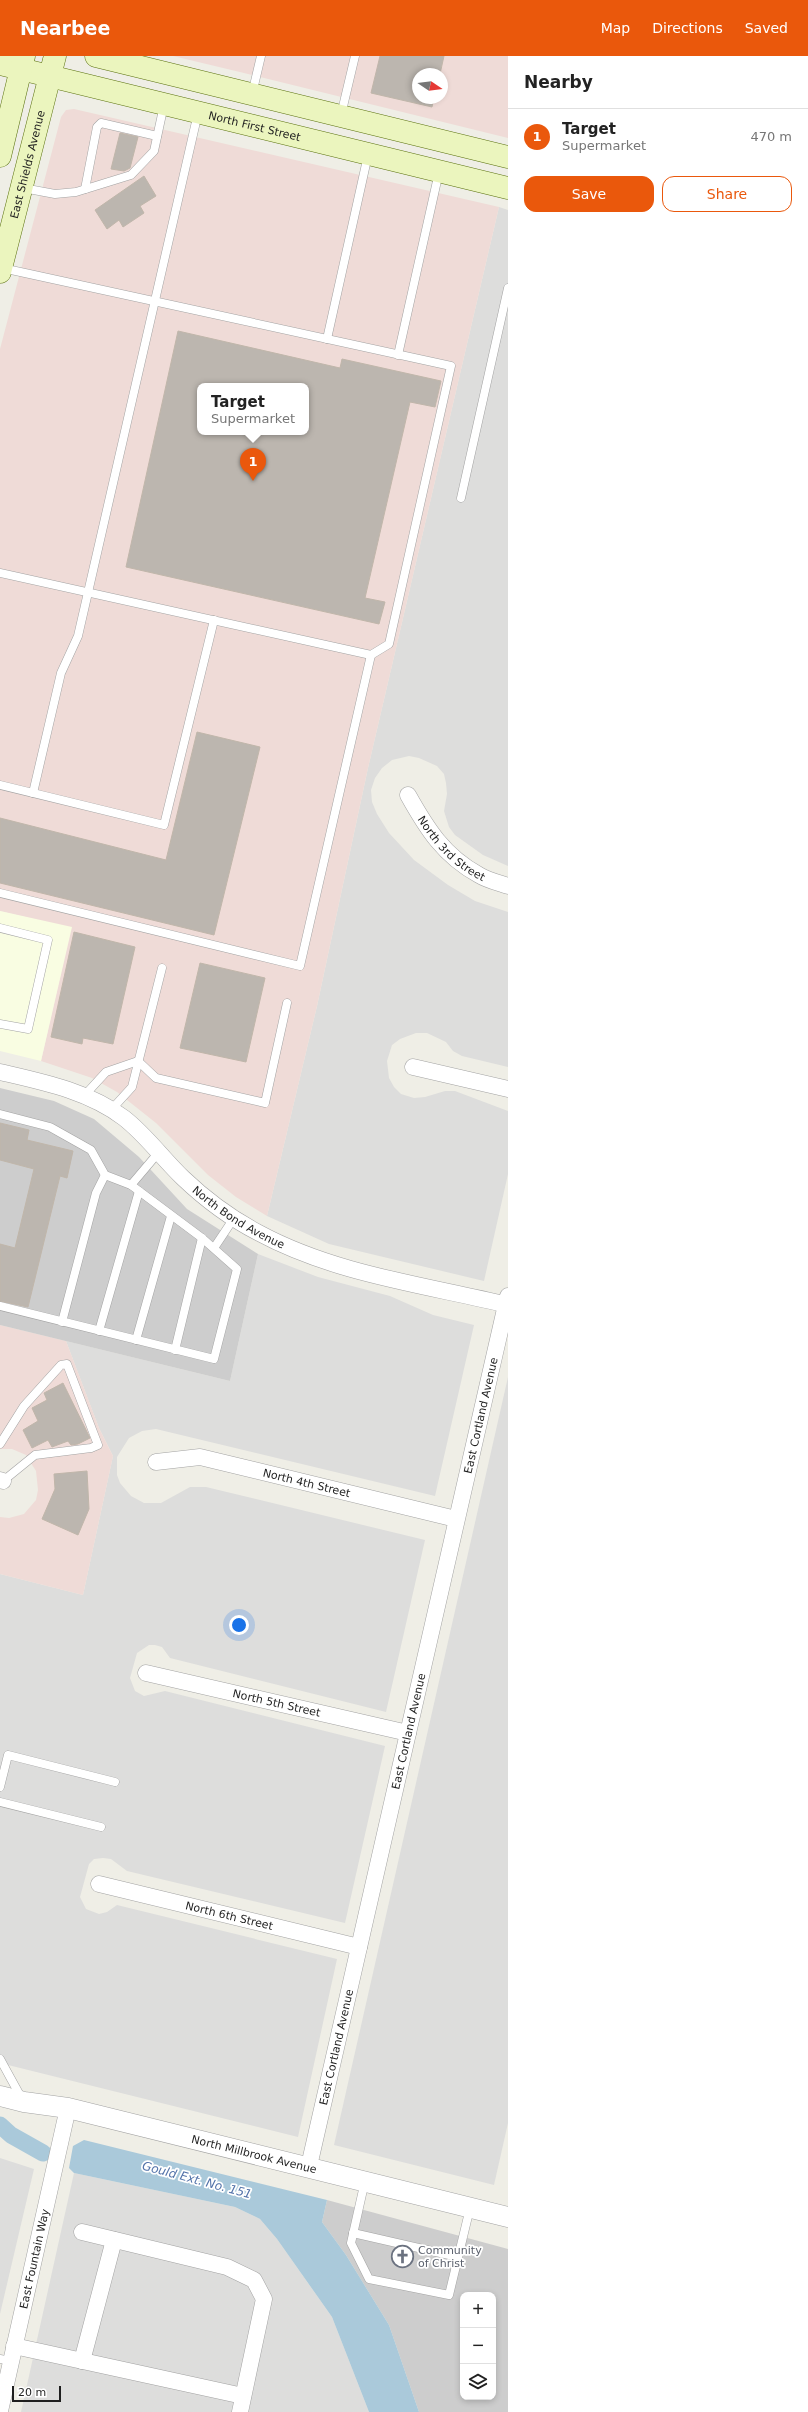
<!DOCTYPE html>
<meta charset="utf-8">
<style>
body{margin:0;font-family:"DejaVu Sans",sans-serif;background:#f2f2f2;color:#222}
.controls{position:absolute;right:12px;bottom:12px;display:grid;overflow:hidden;border-radius:8px;box-shadow:0 2px 6px #0003}
.controls button{width:36px;height:36px;display:grid;place-items:center;padding:0;border:0;border-bottom:1px solid #e0e0e0;background:#fff;color:#222;font:20px sans-serif}
.compass{position:absolute;left:412px;top:12px;width:36px;height:36px;border-radius:50%;background:#fff;box-shadow:0 2px 6px #0003;rotate:103deg}
.scale{position:absolute;left:12px;bottom:10px;width:49px;box-sizing:border-box;padding-left:4px;border:2px solid #1f1f1f;border-top:0;font-size:11px;line-height:14px;white-space:nowrap;color:#1f1f1f;-webkit-text-stroke:3px #fff;paint-order:stroke}
.you{position:absolute;left:239px;top:1569px;width:14px;height:14px;margin:-10px;border:3px solid #fff;border-radius:50%;background:#1a73e8;box-shadow:0 0 0 6px #1a73e833}
.badge{display:grid;place-items:center;width:26px;height:26px;border-radius:50%;background:#ea580c;color:#fff;font-size:13px;font-weight:700}
.pin{position:absolute;translate:-50% -33px;filter:drop-shadow(0 1px 2px #0008)}
.pin::after{content:'';position:absolute;top:21px;width:14px;height:12px;background:inherit;clip-path:polygon(0 0,100% 0,50% 100%)}
.popup{position:absolute;left:197px;top:327px;width:112px;height:52px;box-sizing:border-box;display:grid;place-content:center;border-radius:8px;background:#fff;filter:drop-shadow(0 1px 3px #0005);font-size:13px;white-space:nowrap;color:#767676}
.popup b{font-size:15px;color:#222}
.popup::after{content:'';position:absolute;left:50%;top:100%;margin-left:-8px;border:8px solid transparent;border-top-color:#fff}
.list{margin:0;padding:0;list-style:none}
h2{display:flex;justify-content:space-between;align-items:center;height:52px;margin:0;padding:0 16px;font-size:17px}
h2 small{font-size:13px;font-weight:400;color:#767676}
.list li{display:grid;grid-template-columns:26px 1fr auto;gap:12px;align-items:center;box-sizing:border-box;height:56px;padding:0 16px;border-top:1px solid #e0e0e0}
.list b{display:block;font-size:15px;white-space:nowrap}
.list p{margin:0;font-size:13px;white-space:nowrap;color:#767676}
.list em{font-size:13px;font-style:normal;color:#767676}
.actions{display:flex;gap:8px;padding:12px 16px}
.actions a{flex:1;padding:9px 0;border:1px solid #ea580c;border-radius:12px;text-align:center;font-size:14px;color:#ea580c}
.actions .main{background:#ea580c;color:#fff}
.icon{flex:none;width:22px;height:22px;fill:none;stroke:currentColor;stroke-width:2;stroke-linecap:round;stroke-linejoin:round}
.map{position:relative;flex:none;width:508px;height:2356px;overflow:hidden}
header{display:flex;align-items:center;gap:24px;box-sizing:border-box;height:56px;padding:0 20px;background:#ea580c;color:#fff}
header strong{font-size:19px}
nav{display:flex;gap:22px;margin-inline-start:auto;font-size:14px}
main{display:flex}
aside{flex:1;background:#fff}
.map>svg:first-child{display:block}
</style>
<header>
<strong>Nearbee</strong>
<nav><a>Map</a><a>Directions</a><a>Saved</a></nav>
</header>
<main>
<div class="map">
<svg width="508" height="2356" viewBox="0 0 508 2356">
<rect width="100%" height="100%" fill="#efeee6"/>
<g fill="#dddddc">
<path d="M499,151L508,154V810L483,799L455,779L449,771L444,755L447,738L446,727L444,718L437,710L419,702L409,700L392,704L382,712L375,722L371,734L372,746L377,758L389,777L414,804L448,829L475,845L508,856V1011L462,1000L453,995L446,986L427,977H416L400,983L392,989L387,1005L389,1022L394,1031L401,1038L414,1042L425,1041L445,1035H455L508,1055V1118L484,1225L329,1188L267,1160L317,950L368,712Z"/>
<path d="M258,1198L318,1221L390,1240L433,1259L474,1269L435,1440L156,1373L142,1375L129,1382L117,1401V1419L120,1427L131,1440L144,1447H161L190,1431H206L425,1484L386,1656L170,1602L162,1591L155,1589H149L137,1597L130,1622L135,1635L144,1640L165,1635L385,1690L345,1867L127,1815L111,1803L103,1802L94,1803L89,1808L80,1841L86,1853L99,1858L107,1856L117,1849L337,1903L298,2081L0,2007V1518L83,1539L113,1400L99,1372L66,1285L230,1325Z"/>
<path d="M508,1321V2067L494,2129L334,2089Z"/>
<path d="M0,2102L34,2113L0,2258Z"/>
<path d="M74,2117L235,2151L260,2163L277,2183L332,2261L369,2356H21Z"/>
</g>
<g fill="#efdbd7" fill-rule="evenodd">
<path d="M173,0H508V82L244,17ZM418,18H442V42H418Z"/>
<path d="M74,53L499,151L368,712L317,950L267,1160L236,1141L208,1119L156,1067L117,1036L92,1022L41,1005L71,872L0,855V293L61,61L66,54ZM200,330H306V376H200Z"/>
<path d="M0,1269L66,1285L99,1372L113,1400L83,1539L0,1518V1461L9,1462L24,1458L36,1444L38,1434L36,1415L26,1399L12,1393H0Z"/>
</g>
<path fill="#f9fde2" d="M0,855L72,871L41,1005L0,995Z"/>
<g fill="#cdcdcd" fill-rule="evenodd">
<path d="M0,1032L54,1045L94,1063L139,1101L187,1153L258,1198L230,1325L0,1269Z"/>
<path d="M327,2144L508,2193V2356H419L389,2269L346,2199L322,2166ZM463,2239H493V2341H463Z"/>
</g>
<path fill="#aac9da" d="M84,2084L327,2144L322,2166L346,2199L389,2269L419,2356H369L332,2261L277,2183L260,2163L235,2151L74,2117L69,2112L73,2090Z"/>
<g fill="none" stroke-linecap="round" stroke-linejoin="round">
<path stroke="#aac9da" stroke-width="17" d="M0,2069L11,2079L43,2097"/>
</g>
<g fill="#bcb6af" stroke="#c0b6aa" fill-rule="evenodd">
<path d="M380,0H444L440,18H418V42H434L432,51L371,37Z"/>
<path d="M120,77L138,81L130,112L124,115L111,113Z"/>
<path d="M144,120L156,140L140,150L144,157L123,171L119,164L107,173L95,154Z"/>
<path d="M178,275L340,312L342,303L441,325L435,351L410,346L365,542L385,546L379,568L126,511ZM200,330H306V376H200Z"/>
<path d="M197,676L260,691L214,879L0,827V762L166,804Z"/>
<path d="M74,876L135,891L113,988L83,982L82,988L51,981Z"/>
<path d="M200,907L265,922L246,1006L180,992Z"/>
<path d="M0,1067L29,1074L27,1084L73,1095L67,1122L60,1120L28,1251L0,1245V1188L15,1192L34,1113L0,1104Z"/>
<path d="M63,1327L90,1382L78,1388L71,1389L68,1385L52,1391L48,1384L32,1392L23,1374L38,1365L32,1352L47,1344L44,1337Z"/>
<path d="M87,1415L89,1453L78,1479L42,1463L55,1433L54,1418Z"/>
</g>
<g fill="none" stroke-linecap="round" stroke-linejoin="round">
<defs>
<g id="service">
<path d="M252,38L261,0"/>
<path d="M341,59L355,0"/>
<path d="M23,132L55,138L76,136L131,119L154,95L164,49"/>
<path d="M85,133L97,71L101,67L157,80"/>
<path d="M327,283L368,99"/>
<path d="M398,299L439,116"/>
<path d="M461,442L508,232"/>
<path d="M0,517L371,599L389,588L451,310L2,212"/>
<path d="M0,729L164,769L214,564"/>
<path d="M33,737L61,617L78,580L198,57"/>
<path d="M0,837L300,910L371,599"/>
<path d="M0,872L48,884L28,973L0,968"/>
<path d="M138,1005L156,1022L265,1047L287,947"/>
<path d="M84,1040L106,1016L138,1005"/>
<path d="M111,1054L132,1031L162,912"/>
<path d="M0,1058L50,1071L91,1094L105,1119L131,1129L202,1182L237,1213L214,1303L0,1250"/>
<path d="M131,1129L159,1096"/>
<path d="M214,1192L234,1162"/>
<path d="M62,1266L96,1137L105,1119"/>
<path d="M99,1275L139,1135"/>
<path d="M136,1284L171,1160"/>
<path d="M175,1294L202,1182"/>
<path d="M0,1388L24,1350L61,1309L67,1308L98,1389L91,1392L35,1399L3,1425"/>
<path d="M0,1731L8,1699L115,1726"/>
<path d="M0,1746L101,1771"/>
<path d="M0,2003L22,2043"/>
<path d="M365,2125L351,2187L369,2223L449,2239L470,2152"/>
<path d="M353,2177L458,2201"/>
<path d="M0,2303L11,2305"/>
</g>
<g id="minor">
<path id="s1" d="M408,739C427,773 444,800 479,819C487,824 499,827 508,830"/>
<path d="M413,1011L508,1033"/>
<path id="s2" d="M0,1016C43,1026 88,1035 124,1062C146,1079 163,1103 183,1122C205,1143 232,1163 259,1177C335,1218 425,1229 508,1249"/>
<path id="s3" d="M156,1406L200,1401L456,1463"/>
<path d="M0,1424L3,1425"/>
<path id="s4" d="M146,1617L408,1677"/>
<path id="s5" d="M99,1828L359,1891"/>
<path id="s6" d="M309,2110L508,1240"/>
<path d="M82,2176L227,2211L254,2224L264,2243L240,2356"/>
<path d="M14,2290L243,2340"/>
<path d="M82,2305L114,2184"/>
<path id="s7" d="M0,2355L68,2052"/>
</g>
<g id="tertiary">
<path id="s8" d="M0,2040L24,2046L68,2052L508,2161"/>
</g>
<g id="secondary">
<path d="M96,0L508,101"/>
<path id="s9" d="M0,8L508,132"/>
<path d="M0,100L24,0"/>
<path id="s10" d="M0,216L55,0"/>
</g>
</defs>
<use href="#service" stroke="#a3a3a3" stroke-width="9"/>
<use href="#minor" stroke="#a3a3a3" stroke-width="17"/>
<use href="#tertiary" stroke="#a3a3a3" stroke-width="21"/>
<use href="#secondary" stroke="#59700d" stroke-width="23"/>
<use href="#service" stroke="#fff" stroke-width="8"/>
<use href="#minor" stroke="#fff" stroke-width="16"/>
<use href="#tertiary" stroke="#fff" stroke-width="20"/>
<use href="#secondary" stroke="#ebf5be" stroke-width="22"/>
</g>
<defs>
<symbol id="church-ring" viewBox="-11 -11 22 22"><circle r="9.5" fill="#fff" stroke="#6b7280" stroke-width="1.5"/><path d="M-1.2-6h2.4v3.5h3.3v2.4h-3.3V6h-2.4V-.1h-3.3v-2.4h3.3Z" fill="#6b7280"/></symbol>
</defs>
<g fill-rule="evenodd">
<use href="#church-ring" x="390" y="2188" width="25" height="25"/>
</g>
<g text-anchor="middle" stroke-width="3.5" stroke-linejoin="round" paint-order="stroke">
<g font-size="11" fill="#1f1f1f" stroke="#fff">
<text dy="4" stroke="none"><textPath href="#s9" startOffset="262">North First Street</textPath></text>
<text dy="4" stroke="none"><textPath href="#s10" startOffset="111">East Shields Avenue</textPath></text>
<text dy="4" stroke="none"><textPath href="#s1" startOffset="70">North 3rd Street</textPath></text>
<text dy="4" stroke="none"><textPath href="#s2" startOffset="286">North Bond Avenue</textPath></text>
<text dy="4" stroke="none"><textPath href="#s6" startOffset="770">East Cortland Avenue</textPath></text>
<text dy="4" stroke="none"><textPath href="#s3" startOffset="154">North 4th Street</textPath></text>
<text dy="4" stroke="none"><textPath href="#s4" startOffset="134">North 5th Street</textPath></text>
<text dy="4" stroke="none"><textPath href="#s6" startOffset="446">East Cortland Avenue</textPath></text>
<text dy="4" stroke="none"><textPath href="#s5" startOffset="134">North 6th Street</textPath></text>
<text dy="4" stroke="none"><textPath href="#s6" startOffset="122">East Cortland Avenue</textPath></text>
<text dy="4" stroke="none"><textPath href="#s8" startOffset="261">North Millbrook Avenue</textPath></text>
<text dy="4" stroke="none"><textPath href="#s7" startOffset="156">East Fountain Way</textPath></text>
</g>
<g font-size="11" fill="#5b616d" stroke="#fff" text-anchor="start">
<text x="418" y="2198">Community<tspan x="418" dy="13">of Christ</tspan></text>
</g>
<g font-size="12" font-style="italic" fill="#5272a9" stroke="#fff">
<text transform="translate(197 2124) rotate(15)" y="4">Gould Ext. No. 151</text>
</g>
</g>
</svg>
<div class="controls">
<button>+</button>
<button>−</button>
<button><svg class="icon" aria-label="layers" viewBox="0 0 24 24"><path d="M12 4l9 5-9 5-9-5zM3 14l9 5 9-5"/></svg></button>
</div>
<svg class="compass" viewBox="-18 -18 36 36"><path d="M0-13l5 13h-10z" fill="#e53935"/><path d="M0 13l5-13h-10z" fill="#767676"/></svg>
<div class="scale">20 m</div>
<div class="you"></div>
<div class="pin badge" style="left:253px;top:425px">1</div>
<div class="popup"><b>Target</b>Supermarket</div>
</div>
<aside>
<h2>Nearby<small></small></h2>
<ul class="list">
<li><span class="badge">1</span><div><b>Target</b><p>Supermarket</p></div><em>470 m</em></li>
</ul>
<div class="actions"><a class="main">Save</a><a>Share</a></div>
</aside>
</main>
